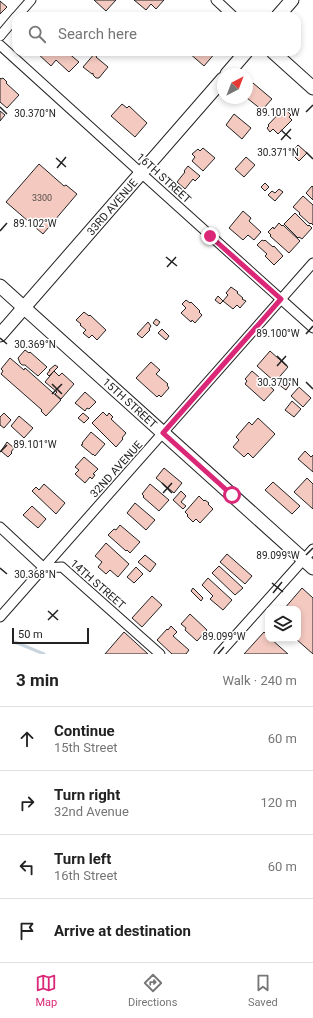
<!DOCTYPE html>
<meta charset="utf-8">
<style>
body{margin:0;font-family:Roboto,sans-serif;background:#f6f6f6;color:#222}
.controls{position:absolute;right:12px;bottom:12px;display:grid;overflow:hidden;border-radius:8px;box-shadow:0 2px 6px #0003}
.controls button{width:36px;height:36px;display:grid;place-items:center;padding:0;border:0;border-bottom:1px solid #e0e0e0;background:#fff;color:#222;font:20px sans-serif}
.compass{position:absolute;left:217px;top:68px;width:36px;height:36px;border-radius:50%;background:#fff;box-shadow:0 2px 6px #0003;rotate:42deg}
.scale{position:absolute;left:12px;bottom:10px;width:77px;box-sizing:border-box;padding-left:4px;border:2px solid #222;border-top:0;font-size:11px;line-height:14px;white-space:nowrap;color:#222;-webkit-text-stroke:3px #fff;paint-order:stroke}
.stop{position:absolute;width:12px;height:12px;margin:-9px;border:3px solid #db2777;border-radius:50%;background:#fff}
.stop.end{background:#db2777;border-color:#fff;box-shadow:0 1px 4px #0008}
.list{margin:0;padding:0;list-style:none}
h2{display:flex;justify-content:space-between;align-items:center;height:52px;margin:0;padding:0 16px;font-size:17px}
h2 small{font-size:13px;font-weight:400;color:#767676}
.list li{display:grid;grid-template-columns:26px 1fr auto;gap:12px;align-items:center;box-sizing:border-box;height:64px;padding:0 16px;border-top:1px solid #e0e0e0}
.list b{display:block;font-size:15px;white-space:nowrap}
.list p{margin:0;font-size:13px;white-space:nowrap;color:#767676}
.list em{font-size:13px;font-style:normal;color:#767676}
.icon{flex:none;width:22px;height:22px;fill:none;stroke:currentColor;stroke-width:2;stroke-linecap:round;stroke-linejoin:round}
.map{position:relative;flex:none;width:313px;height:654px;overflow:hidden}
.search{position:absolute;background:#fff;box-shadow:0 2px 6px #0003;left:12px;right:12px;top:12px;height:44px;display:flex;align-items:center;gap:10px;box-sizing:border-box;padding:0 14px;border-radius:12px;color:#767676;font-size:15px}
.sheet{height:308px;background:#fff}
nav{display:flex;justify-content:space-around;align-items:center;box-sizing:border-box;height:56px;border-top:1px solid #e0e0e0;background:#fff;font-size:11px;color:#767676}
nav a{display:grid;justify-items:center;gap:2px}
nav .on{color:#db2777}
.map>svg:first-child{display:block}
</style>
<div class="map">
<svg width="313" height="654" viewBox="0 0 313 654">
<rect width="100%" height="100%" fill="#fff"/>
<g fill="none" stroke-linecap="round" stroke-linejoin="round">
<path stroke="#c7d3dd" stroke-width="3" d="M15,642L44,654"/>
</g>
<g fill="#f3c9c0" stroke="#222">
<path d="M94,0H116L106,11Z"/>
<path d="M134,0H164L156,9L151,4L146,10Z"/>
<path d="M0,1L7,7L0,14Z"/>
<path d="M36,52H67L79,62L69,72L56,60L51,66Z"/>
<path d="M96,52L98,54L96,57L108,67L99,78H96L93,75V73L92,74L83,67Z"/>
<path d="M188,52H216L204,66Z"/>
<path d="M0,78L1,79L3,78L7,82L6,83L19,95L7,108L0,102Z"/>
<path d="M253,83L272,99L262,110L247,98V89Z"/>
<path d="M122,104L127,108L129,106L147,123L135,137L111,116Z"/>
<path d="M284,108L291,115L289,117L292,120L278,134L273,129L270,132L267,128L269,126L268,125Z"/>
<path d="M0,111L5,115L0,121Z"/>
<path d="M234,114L251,128L242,139L226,125Z"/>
<path d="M298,145L307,153L299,161L291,153Z"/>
<path d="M203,148L215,158L203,171L192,161L195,157L192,154L198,149L200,151Z"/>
<path d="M246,157L255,165L244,177L235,169Z"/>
<path d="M39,164L64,186L66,185L77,194L43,234L6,202Z"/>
<path d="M188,166L200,176L195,181L193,179L185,189L177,182L185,172L184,171Z"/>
<path d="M265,183L269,187L265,191L261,187Z"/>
<path d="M312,186L313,187V200L306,193Z"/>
<path d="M279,189L283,192L275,201L268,195L272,191L275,193Z"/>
<path d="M303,196L313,205V225L311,223L310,224L299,214L300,213L293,207Z"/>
<path d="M243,211L251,218L249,221L261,232L254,240L248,235L243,240L229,228Z"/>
<path d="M295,213L308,226L309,225L312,228L302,239L299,237L298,238L284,224Z"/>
<path d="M279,223L282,226L283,225L300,241L289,253L270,236L271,235L268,232L273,227L274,229Z"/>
<path d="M262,240L264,241L265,240L273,247L274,246L283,256L274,265L265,256L267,254L257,245Z"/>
<path d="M231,287L238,292L237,293L243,298L242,299L246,301L240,308L237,305L233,309L223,301L228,295L226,293Z"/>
<path d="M218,296L223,301L220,304L215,300Z"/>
<path d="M186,300L190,303L191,302L200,311L199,312L202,315L195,323L192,320L191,322L181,313L186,308L182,304Z"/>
<path d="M84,312L89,316L90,315L106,330L97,340L92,335L89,338L83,333L86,330L80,325L81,324L76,320Z"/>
<path d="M156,319L160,322L157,326L153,323Z"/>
<path d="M148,322L151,326L149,329L150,330L142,338L137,334Z"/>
<path d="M162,329L169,336L166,340L158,333Z"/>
<path d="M25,350L29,353L30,352L47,367L38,376L25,365H22L20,363L18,358Z"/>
<path d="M270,351L288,367L275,382L257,366Z"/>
<path d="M10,358L24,370L25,368L61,400L46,416L41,411L42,410L1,374L3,371L1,369Z"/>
<path d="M151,362L160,370L156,374L168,384L167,385L169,388L161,397L159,395L157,397L136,378Z"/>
<path d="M55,365L58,367L49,376L47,374L50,370H49Z"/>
<path d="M54,371L59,376L62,373L74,384L61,399L55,394L57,392L45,382Z"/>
<path d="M252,371L274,390L264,401L245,384L247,381L245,379Z"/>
<path d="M283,378L290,384L286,390L278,384Z"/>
<path d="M299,387L311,398L303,407L291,396Z"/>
<path d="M85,392L96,402L89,409L87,408L85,411L75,403Z"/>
<path d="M292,401L301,409L294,417L285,410Z"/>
<path d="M103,412L107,416L109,413L113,417L111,419L126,433L122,438L123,439L116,447L92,423Z"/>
<path d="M4,413L11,420L4,428L0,425V417Z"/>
<path d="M83,413L89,418L84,423L78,418Z"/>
<path d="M19,416L33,428L24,438L11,426Z"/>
<path d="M258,418L275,434L253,458L248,453L244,457L233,447L239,440L236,437L249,422L252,425Z"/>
<path d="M91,432L105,444L95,456L93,454V455L81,445L83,444L82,443Z"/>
<path d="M7,442L14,448L11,452L12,453L8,457L1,451Z"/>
<path d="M305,451L311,457L313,455V472L298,459Z"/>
<path d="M84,457L98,469L93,474L95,475L92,479L90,477L85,483L75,474L79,470L75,467Z"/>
<path d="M164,468L182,483L174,493L156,478Z"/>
<path d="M307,478L313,484V509L294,492Z"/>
<path d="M273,482L300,506L292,514L265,490Z"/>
<path d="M44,484L65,503L56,514L32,491L36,487L39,490Z"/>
<path d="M150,484L169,500L159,511L143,497L144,496L142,494Z"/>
<path d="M181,491L186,496L181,502L186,506L183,509L173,500Z"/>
<path d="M199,496L204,501L205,500L209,503L208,504L213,509L200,523L196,519L193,522L187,516L188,515L185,512Z"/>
<path d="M135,503L155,520L146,530L127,513Z"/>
<path d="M32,506L46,519L38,528L23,515Z"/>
<path d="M120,525L140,542L130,553L127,550L126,551L108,535L114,529L116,530Z"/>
<path d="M106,543L129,564L118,577L110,570L106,574L98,567L102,562L95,556Z"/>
<path d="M227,554L252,576L245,584L220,562Z"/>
<path d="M145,555L156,564L150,572L138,562Z"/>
<path d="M219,566L243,588L235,595L212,573Z"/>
<path d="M136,567L143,574L134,583L127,577Z"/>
<path d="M208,578L232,600L223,610L210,599L213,596L202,585Z"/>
<path d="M193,588L203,598L201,601L191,591Z"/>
<path d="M302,588L313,598V654L296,639H298V609H284Z"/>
<path d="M152,596L162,605L142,627L132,618Z"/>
<path d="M190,614L207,630L197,641L185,630L186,628L181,624Z"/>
<path d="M171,626L177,632L173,636L189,650L186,654H172L157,640L167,629L168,630Z"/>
<path d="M124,632L148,654H105Z"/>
<path d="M264,632L268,636V639H271L288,654H244Z"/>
</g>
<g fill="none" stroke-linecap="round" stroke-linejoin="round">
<defs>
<g id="street">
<path d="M216,0L233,16"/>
<path d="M17,16L31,0"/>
<path d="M0,36L16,17"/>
<path d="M0,45L141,173L313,328"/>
<path d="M0,527L44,568L62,567L160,654"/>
<path d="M0,617L313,263"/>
<path d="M219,654L313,549"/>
</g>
<g id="secondary">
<path d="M278,16L292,0"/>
<path d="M273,52L313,88"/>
<path d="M227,74L246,52"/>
<path d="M0,286L313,568"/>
<path d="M0,335L223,79"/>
</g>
</defs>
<use href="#street" stroke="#222" stroke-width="11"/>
<use href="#secondary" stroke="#222" stroke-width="15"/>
<use href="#street" stroke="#fff" stroke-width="9"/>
<use href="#secondary" stroke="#fff" stroke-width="13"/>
</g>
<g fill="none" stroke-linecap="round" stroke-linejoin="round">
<path stroke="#db2777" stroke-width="5" d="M210,236L281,299L163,433L232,495"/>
</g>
<path fill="none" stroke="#222" stroke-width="1.5" d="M0,107L7,114M306,112L313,105M281,130L291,139M281,140L291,129M306,152L313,159M56,158L66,167M57,168L66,157M0,231L7,223M166,257L177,266M167,267L176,257M306,334L313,326M0,338L7,344M277,356L287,366M277,366L286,356M306,382L313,389M52,384L62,394M52,394L62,384M0,452L7,445M162,483L172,493M163,493L172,483M306,555L313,548M0,568L7,574M272,583L283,592M273,593L282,582M48,611L58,620M48,620L58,610M218,654L224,647"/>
<g text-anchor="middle" stroke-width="3" stroke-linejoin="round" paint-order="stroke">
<g font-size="9" fill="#564c4a">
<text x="42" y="201">3300</text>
</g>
<g font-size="11" fill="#222" stroke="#fff">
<text transform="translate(164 178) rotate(42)" y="4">16TH STREET</text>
<text transform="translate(112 207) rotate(-49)" y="4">33RD AVENUE</text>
<text transform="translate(130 403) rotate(42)" y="4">15TH STREET</text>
<text transform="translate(116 469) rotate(-48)" y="4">32ND AVENUE</text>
<text transform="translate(98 584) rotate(41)" y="4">14TH STREET</text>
</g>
</g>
<g font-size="10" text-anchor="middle" fill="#222" stroke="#fff" stroke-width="3" stroke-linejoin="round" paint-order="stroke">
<text x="278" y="116">89.101°W</text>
<text x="35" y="117">30.370°N</text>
<text x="278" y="156">30.371°N</text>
<text x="35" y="227">89.102°W</text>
<text x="278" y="337">89.100°W</text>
<text x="35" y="348">30.369°N</text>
<text x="278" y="386">30.370°N</text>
<text x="35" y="448">89.101°W</text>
<text x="278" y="559">89.099°W</text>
<text x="35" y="578">30.368°N</text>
<text x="224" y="640">89.099°W</text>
</g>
</svg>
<div class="controls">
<button><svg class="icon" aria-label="layers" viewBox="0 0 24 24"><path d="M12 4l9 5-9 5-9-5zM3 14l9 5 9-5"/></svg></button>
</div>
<svg class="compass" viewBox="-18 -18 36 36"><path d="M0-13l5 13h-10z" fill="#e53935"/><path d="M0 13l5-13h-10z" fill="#767676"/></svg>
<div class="scale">50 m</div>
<div class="stop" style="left:232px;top:495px"></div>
<div class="stop end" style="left:210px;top:236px"></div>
<div class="search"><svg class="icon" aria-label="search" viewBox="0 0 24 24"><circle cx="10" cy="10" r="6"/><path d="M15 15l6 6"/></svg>Search here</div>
</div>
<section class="sheet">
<h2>3 min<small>Walk · 240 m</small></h2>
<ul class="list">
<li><svg class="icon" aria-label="ahead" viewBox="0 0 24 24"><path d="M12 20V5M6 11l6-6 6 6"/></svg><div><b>Continue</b><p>15th Street</p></div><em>60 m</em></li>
<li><svg class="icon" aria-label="right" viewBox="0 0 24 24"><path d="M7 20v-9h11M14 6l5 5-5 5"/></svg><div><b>Turn right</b><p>32nd Avenue</p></div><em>120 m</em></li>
<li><svg class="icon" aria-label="left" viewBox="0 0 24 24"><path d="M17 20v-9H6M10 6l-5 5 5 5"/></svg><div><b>Turn left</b><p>16th Street</p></div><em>60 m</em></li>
<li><svg class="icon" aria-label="arrive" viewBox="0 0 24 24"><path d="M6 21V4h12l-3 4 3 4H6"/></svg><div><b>Arrive at destination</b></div></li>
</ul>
</section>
<nav>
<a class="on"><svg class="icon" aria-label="map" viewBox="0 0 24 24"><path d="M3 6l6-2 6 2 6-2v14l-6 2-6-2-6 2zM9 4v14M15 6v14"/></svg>Map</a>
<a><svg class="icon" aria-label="directions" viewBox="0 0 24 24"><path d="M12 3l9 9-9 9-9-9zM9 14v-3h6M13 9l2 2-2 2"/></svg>Directions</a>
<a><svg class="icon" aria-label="saved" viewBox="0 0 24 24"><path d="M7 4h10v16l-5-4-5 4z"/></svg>Saved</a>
</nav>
